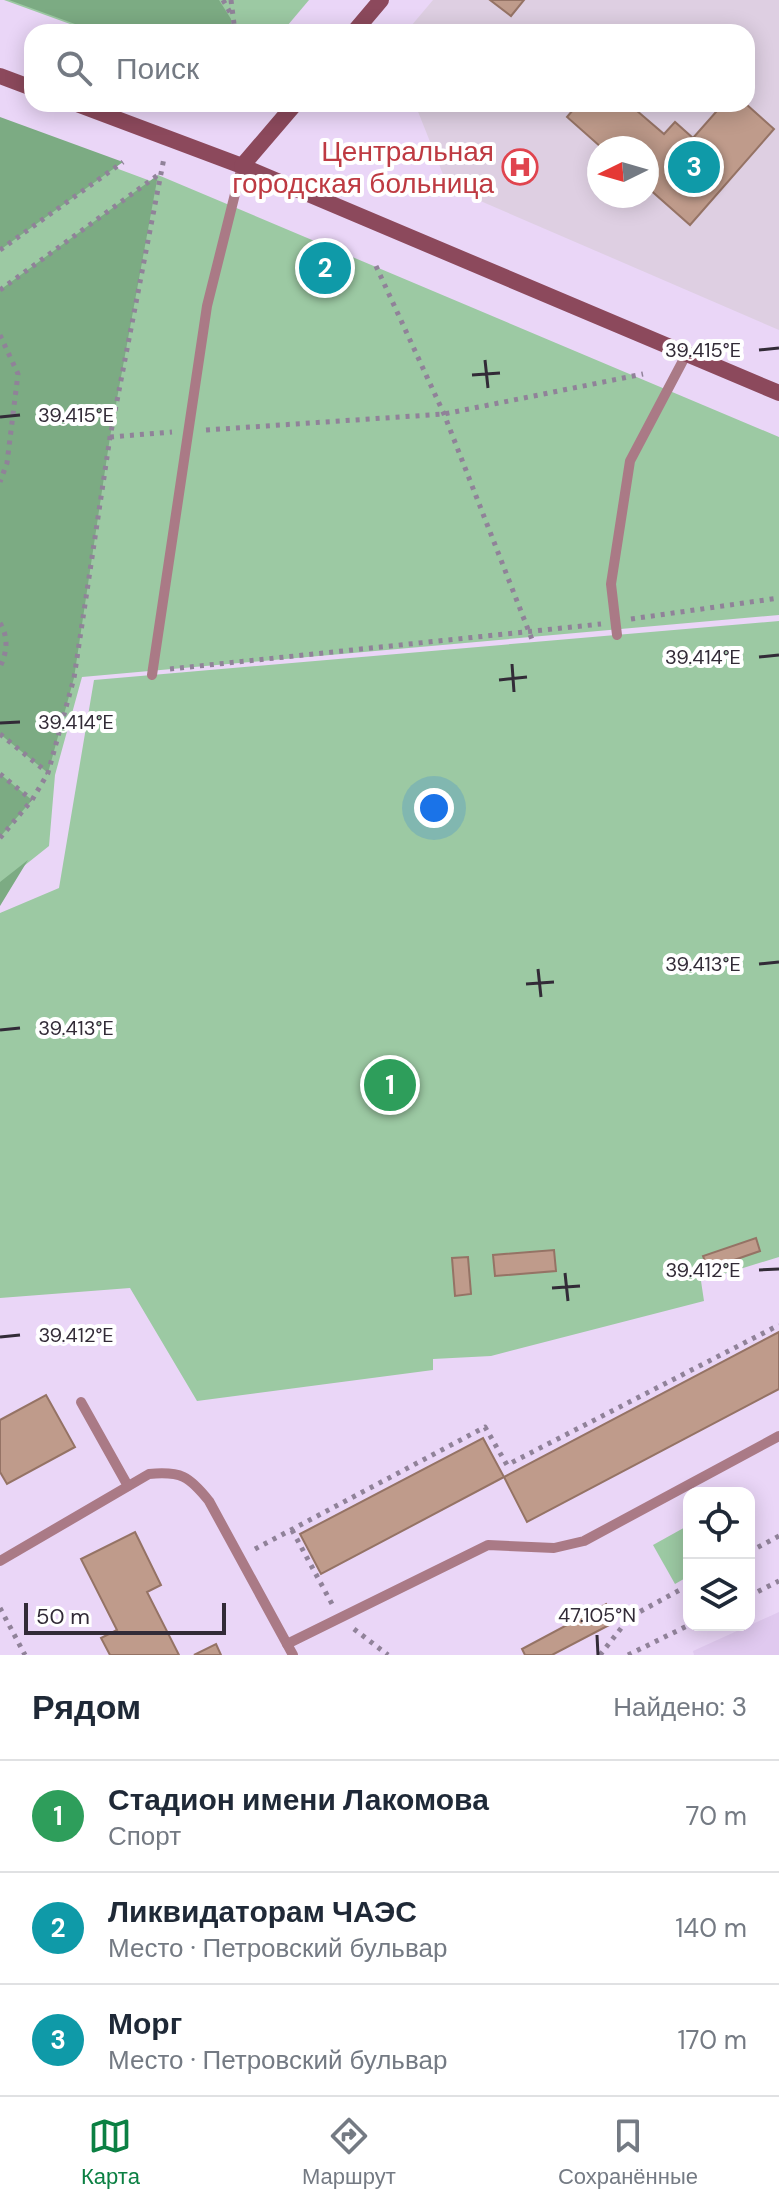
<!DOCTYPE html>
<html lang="ru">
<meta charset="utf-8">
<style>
body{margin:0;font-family:"DM Sans",sans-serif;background:#f6f6f7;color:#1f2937}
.controls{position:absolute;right:24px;bottom:24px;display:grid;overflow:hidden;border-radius:16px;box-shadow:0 4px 20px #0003}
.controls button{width:72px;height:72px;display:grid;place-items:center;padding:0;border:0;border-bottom:2px solid #e0e1e3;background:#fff;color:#1f2937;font:40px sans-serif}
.compass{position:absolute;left:587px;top:136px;width:72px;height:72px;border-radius:50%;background:#fff;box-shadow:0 4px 20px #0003;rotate:265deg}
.scale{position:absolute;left:24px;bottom:20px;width:202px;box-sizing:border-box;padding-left:8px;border:4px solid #322b37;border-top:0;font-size:22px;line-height:28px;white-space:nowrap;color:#322b37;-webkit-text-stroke:6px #fff;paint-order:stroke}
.you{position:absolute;left:434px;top:808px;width:28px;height:28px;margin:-20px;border:6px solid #fff;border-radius:50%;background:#1a73e8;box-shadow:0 0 0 12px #1a73e833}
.badge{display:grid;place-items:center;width:52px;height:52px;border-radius:50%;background:#0b8043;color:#fff;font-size:26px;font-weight:700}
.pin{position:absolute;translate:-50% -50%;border:4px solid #fff;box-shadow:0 2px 8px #0006}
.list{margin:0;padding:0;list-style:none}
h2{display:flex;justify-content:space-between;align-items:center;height:104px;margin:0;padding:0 32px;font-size:34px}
h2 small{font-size:26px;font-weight:400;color:#747a83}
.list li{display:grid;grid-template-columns:52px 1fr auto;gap:24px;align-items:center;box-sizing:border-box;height:112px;padding:0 32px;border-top:2px solid #e0e1e3}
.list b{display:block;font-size:30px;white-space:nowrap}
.list p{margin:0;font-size:26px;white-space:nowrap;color:#747a83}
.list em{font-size:26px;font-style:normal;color:#747a83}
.icon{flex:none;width:44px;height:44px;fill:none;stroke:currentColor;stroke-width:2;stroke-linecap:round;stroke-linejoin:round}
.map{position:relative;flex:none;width:779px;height:1655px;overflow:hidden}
.search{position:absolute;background:#fff;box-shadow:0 4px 20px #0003;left:24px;right:24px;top:24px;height:88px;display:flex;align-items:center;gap:20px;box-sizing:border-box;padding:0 28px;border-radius:24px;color:#747a83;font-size:30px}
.sheet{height:440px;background:#fff}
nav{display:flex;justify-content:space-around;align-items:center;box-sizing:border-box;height:112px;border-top:2px solid #e0e1e3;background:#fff;font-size:22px;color:#747a83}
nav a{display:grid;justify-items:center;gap:4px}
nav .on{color:#0b8043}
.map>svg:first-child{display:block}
</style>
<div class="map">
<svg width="779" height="1655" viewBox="0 0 779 1655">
<rect width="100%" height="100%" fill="#ead6f7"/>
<path fill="#e0c9ef" d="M779,1612V1655H694L693,1651Z"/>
<path fill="#decfe2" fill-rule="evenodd" d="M433,0H779V330L448,187L415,104H747V32H406ZM599,148H647V196H599Z"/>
<g fill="#9cc9a3">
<path d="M4,0H309L282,32H92Z"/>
<path d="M0,125L156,183L158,175L779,437V615L82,677L55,775L49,846L0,885Z"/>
<path d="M779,621V1257L701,1281L704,1301L491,1356L433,1359V1370L197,1401L130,1288L0,1298V913L59,888L94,680Z"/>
<path d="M689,1525V1576L675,1584L653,1545Z"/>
</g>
<g fill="#7cab83">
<path d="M9,0H219L231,19L232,32H97Z"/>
<path d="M0,117L123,162L0,250Z"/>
<path d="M158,175L110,437L74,678L48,773L0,734V290Z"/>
<path d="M0,774L32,800L0,837Z"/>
<path d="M28,860L0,906V911V882Z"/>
</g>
<g fill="#bf9b8b" stroke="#957365" stroke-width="2">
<path d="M490,0H524L511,16Z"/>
<path d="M578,104H629L664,134L675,122L693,138L723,104H746L774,129L690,225L647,187V148H602L567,117Z"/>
<path d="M756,1238L760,1251L708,1269L703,1256Z"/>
<path d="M554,1250L556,1271L495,1276L493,1255Z"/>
<path d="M468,1257L471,1294L455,1296L452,1258Z"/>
<path d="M779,1332V1389L527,1522L504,1477Z"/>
<path d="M46,1395L75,1447L7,1484L0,1472V1420Z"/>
<path d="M483,1438L504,1477L321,1574L300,1534Z"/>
<path d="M135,1532L161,1585L147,1592L179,1655H110L101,1638L117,1630L81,1559Z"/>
<path d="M606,1604L615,1622L552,1655H525L522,1649Z"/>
<path d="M216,1644L221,1655H194Z"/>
</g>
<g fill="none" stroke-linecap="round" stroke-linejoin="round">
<g stroke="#908299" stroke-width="5" stroke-dasharray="4 6" stroke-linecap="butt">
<path d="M223,0L231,14"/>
<path d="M231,0L235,32"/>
<path d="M0,250L123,162"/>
<path d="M376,266L444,414L533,642"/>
<path d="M0,290L158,175"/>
<path d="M0,335L18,374L7,463L0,482"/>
<path d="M206,430L444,414L643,374"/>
<path d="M110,437L172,432"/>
<path d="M631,619L779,598"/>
<path d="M0,623C9,638 7,652 0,667"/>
<path d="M170,669L601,624"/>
<path d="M0,734L48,773"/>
<path d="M0,774L32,800"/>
<path d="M0,838L32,800L48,773L74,678L110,437L164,158"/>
<path d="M292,1530L332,1604"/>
<path d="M255,1549L485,1427L507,1465L779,1325"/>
<path d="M749,1552L779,1536"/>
<path d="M749,1596L779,1581"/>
<path d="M0,1608L25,1655"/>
<path d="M354,1629L388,1655"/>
<path d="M600,1655L630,1617L689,1585"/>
<path d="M628,1655L689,1625"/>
</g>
<g stroke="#aa7a86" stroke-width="10">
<path d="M617,635L611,584L630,461L687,353"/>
<path d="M152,675L207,306L242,166"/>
<path d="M81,1402L128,1486"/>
<path d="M0,1561L149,1474C181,1471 189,1476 209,1501L293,1655"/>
<path d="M287,1644L488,1545L554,1548L584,1541L779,1436"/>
</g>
<g stroke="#8c495c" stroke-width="16">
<path d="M354,32L381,0"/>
<path d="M0,76L32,88"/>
<path d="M77,104L242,166L779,393"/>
<path d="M242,166L295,104"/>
</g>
</g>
<path fill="none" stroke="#322b37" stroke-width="3" d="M759,350L779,348M485,360L488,388M472,375L500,373M0,417L20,415M759,657L779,655M512,664L514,692M499,680L527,677M0,723L20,722M759,964L779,962M538,969L541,997M526,984L554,982M0,1030L20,1028M759,1270L779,1269M565,1273L568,1301M552,1288L580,1286M0,1337L20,1335M597,1635L598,1655"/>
<defs>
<symbol id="hospital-ring" viewBox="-11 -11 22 22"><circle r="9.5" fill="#fff" stroke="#e0444e" stroke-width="1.5"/><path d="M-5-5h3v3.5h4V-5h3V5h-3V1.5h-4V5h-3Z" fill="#e0444e"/></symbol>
</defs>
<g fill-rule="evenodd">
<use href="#hospital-ring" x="500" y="147" width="40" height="40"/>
</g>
<g text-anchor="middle" stroke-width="8" stroke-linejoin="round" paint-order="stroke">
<g font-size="28" fill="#be3a42" stroke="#fff" text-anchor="end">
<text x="494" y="161">Центральная<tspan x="494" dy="32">городская больница</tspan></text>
</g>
</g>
<g font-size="20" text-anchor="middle" fill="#322b37" stroke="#fff" stroke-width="8" stroke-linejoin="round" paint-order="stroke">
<text x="703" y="357">39.415°E</text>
<text x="76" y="422">39.415°E</text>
<text x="703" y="664">39.414°E</text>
<text x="76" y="729">39.414°E</text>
<text x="703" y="971">39.413°E</text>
<text x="76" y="1035">39.413°E</text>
<text x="703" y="1277">39.412°E</text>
<text x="76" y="1342">39.412°E</text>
<text x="597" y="1622">47.105°N</text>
</g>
</svg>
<div class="controls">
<button><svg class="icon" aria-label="locate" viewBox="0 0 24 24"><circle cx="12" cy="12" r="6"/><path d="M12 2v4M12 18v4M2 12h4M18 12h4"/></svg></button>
<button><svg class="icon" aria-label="layers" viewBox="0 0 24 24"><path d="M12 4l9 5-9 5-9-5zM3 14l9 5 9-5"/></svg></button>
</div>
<svg class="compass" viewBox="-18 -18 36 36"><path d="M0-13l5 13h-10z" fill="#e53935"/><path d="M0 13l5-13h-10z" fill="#747a83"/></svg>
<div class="scale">50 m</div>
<div class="you"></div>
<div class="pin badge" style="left:390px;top:1085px;background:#2e9e5b">1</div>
<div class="pin badge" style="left:325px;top:268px;background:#0f9aa8">2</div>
<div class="pin badge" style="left:694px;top:167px;background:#0f9aa8">3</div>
<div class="search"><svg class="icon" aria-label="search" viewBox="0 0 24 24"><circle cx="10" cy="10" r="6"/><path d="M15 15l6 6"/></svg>Поиск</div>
</div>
<section class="sheet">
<h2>Рядом<small>Найдено: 3</small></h2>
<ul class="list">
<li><span class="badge" style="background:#2e9e5b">1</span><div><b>Стадион имени Лакомова</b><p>Спорт</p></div><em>70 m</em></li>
<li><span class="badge" style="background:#0f9aa8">2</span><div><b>Ликвидаторам ЧАЭС</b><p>Место · Петровский бульвар</p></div><em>140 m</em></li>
<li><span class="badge" style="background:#0f9aa8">3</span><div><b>Морг</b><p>Место · Петровский бульвар</p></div><em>170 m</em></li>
</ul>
</section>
<nav>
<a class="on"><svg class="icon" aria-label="map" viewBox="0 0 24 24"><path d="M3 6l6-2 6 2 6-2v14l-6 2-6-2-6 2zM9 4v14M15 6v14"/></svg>Карта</a>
<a><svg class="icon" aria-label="directions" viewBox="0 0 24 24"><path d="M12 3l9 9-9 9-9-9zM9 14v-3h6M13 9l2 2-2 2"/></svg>Маршрут</a>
<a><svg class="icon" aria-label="saved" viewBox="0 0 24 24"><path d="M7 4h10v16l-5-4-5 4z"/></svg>Сохранённые</a>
</nav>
